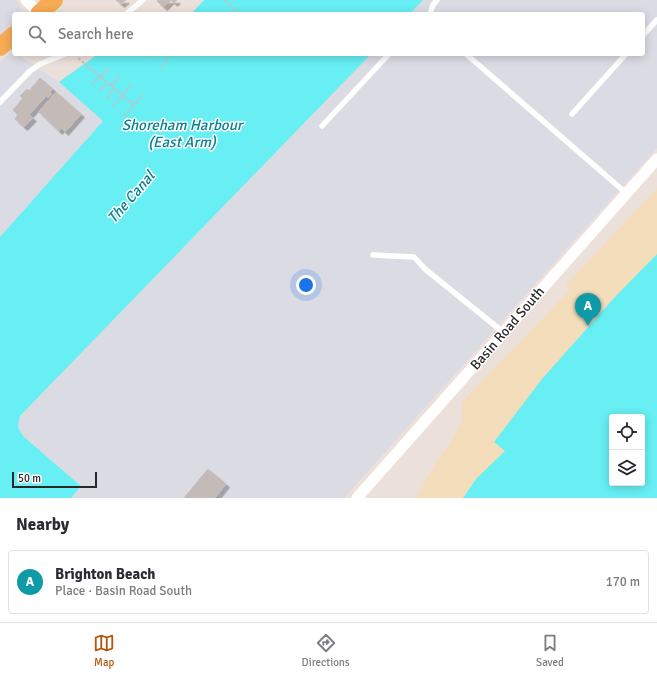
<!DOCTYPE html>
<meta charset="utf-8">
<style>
body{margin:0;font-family:Signika,sans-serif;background:#f7f7f7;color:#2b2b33}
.controls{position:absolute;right:12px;bottom:12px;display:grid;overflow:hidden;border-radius:4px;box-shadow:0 2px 10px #0003}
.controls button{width:36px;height:36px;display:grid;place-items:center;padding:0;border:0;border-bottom:1px solid #e1e1e2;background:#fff;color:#2b2b33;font:20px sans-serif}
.scale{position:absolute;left:12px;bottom:10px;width:85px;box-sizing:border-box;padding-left:4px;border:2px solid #292929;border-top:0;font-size:11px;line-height:14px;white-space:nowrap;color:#292929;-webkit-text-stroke:3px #fff;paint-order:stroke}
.you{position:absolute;left:306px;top:285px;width:14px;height:14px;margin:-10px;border:3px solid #fff;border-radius:50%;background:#1a73e8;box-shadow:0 0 0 6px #1a73e833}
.badge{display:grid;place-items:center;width:26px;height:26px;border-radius:50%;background:#b45309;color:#fff;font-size:13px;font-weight:700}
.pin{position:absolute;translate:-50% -33px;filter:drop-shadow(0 1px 2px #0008)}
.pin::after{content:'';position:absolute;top:21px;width:14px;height:12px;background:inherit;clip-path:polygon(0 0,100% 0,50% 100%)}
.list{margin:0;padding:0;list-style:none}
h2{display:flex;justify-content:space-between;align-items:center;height:52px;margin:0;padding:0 16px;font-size:17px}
h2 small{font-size:13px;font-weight:400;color:#7c7c81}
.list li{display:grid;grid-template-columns:26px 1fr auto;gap:12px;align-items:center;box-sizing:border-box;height:64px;margin:0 8px 8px;padding:0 8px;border:1px solid #e1e1e2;border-radius:4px}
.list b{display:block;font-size:15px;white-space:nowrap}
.list p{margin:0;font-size:13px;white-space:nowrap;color:#7c7c81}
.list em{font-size:13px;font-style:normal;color:#7c7c81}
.icon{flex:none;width:22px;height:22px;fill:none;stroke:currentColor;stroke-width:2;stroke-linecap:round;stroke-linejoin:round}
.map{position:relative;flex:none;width:657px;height:498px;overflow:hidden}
.search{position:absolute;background:#fff;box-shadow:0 2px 10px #0003;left:12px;right:12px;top:12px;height:44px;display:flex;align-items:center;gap:10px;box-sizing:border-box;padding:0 14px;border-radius:4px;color:#7c7c81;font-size:15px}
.sheet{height:124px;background:#fff}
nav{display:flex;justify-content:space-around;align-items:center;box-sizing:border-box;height:56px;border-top:1px solid #e1e1e2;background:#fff;font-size:11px;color:#7c7c81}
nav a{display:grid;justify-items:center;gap:2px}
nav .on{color:#b45309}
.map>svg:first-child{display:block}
</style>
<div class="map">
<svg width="657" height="498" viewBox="0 0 657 498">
<defs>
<filter id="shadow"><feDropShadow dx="3.5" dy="3.5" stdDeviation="0" flood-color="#0004"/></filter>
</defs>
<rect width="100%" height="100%" fill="#ece0da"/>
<g fill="#dbdbe4">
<path d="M0,0H16L20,5L21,12L20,14H14V25L0,37Z"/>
<path d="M423,0H657V148L344,498H71L81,485L23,436L18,427L20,416L371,54H643V14H410Z"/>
<path d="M12,51L14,54H17L59,82L103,121L0,237V62Z"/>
</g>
<path fill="#f3ddbb" d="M657,188V309L534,498H416L434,466L453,439L462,420V402L569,291L566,285Z"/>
<g fill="#67eff3" fill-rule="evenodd">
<path d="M204,0H423L410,14H191Z"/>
<path d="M98,54H371L20,416L18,427L23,436L81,486L71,498H0V237L103,121L59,82Z"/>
<path d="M657,254V498H463L476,479L505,451L494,442L542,379L615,297ZM612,417H642V483H612Z"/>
</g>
<g fill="#c4bab7" stroke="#c7bcb4" filter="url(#shadow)">
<path d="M116,0H126L121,4Z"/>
<path d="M158,0H177L174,3L171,0L164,7L157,1Z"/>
<path d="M40,78L53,89L50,92L52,94L48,98L46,96L29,115L33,118L24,127L15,119L18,115L13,110L23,98L20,96L27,89L29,91Z"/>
<path d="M56,92L81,114L65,132L61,128L59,131L39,112Z"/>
<path d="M208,469L226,484L215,498H184Z"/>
</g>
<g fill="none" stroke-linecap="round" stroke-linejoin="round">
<g stroke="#c3c3c3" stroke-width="2" stroke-dasharray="3 2" stroke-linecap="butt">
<path d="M225,0L237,12"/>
<path d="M190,13V14"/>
<path d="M149,57L152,54"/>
<path d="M78,58L134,105L143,95"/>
<path d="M161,67L169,57L166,54"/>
<path d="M101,77L109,68"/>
<path d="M92,85L99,76"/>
<path d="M111,86L120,75"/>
<path d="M100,91L107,83"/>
<path d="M107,98L115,89"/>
<path d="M113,106L132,84"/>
<path d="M124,116L134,105"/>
</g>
<g stroke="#fff" stroke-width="5.5">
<path d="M126,14L143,0"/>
<path d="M430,14L433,5L437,0"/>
<path d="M643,35L657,20"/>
<path d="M466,54L626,193"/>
<path d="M0,102L30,71L40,64L65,54"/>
<path d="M572,114L626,54"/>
<path d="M322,126L389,54"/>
<path d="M373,255L414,257L425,269L503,332"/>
</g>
<g stroke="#fff" stroke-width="11">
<path d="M26,0L39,13"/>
<path d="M357,498L657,159"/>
</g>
<g stroke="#f6ab55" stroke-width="18">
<path d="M39,14L54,0"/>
<path d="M0,47L14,35"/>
</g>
</g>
<g text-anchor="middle" stroke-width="3" stroke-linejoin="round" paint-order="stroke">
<g font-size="14" fill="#292929" stroke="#fff">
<text transform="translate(507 328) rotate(-49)" y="5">Basin Road South</text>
</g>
<g font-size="15" font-style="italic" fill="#098190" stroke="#fff">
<text x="182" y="130">Shoreham Harbour<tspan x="182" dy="17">(East Arm)</tspan></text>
<text transform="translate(131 197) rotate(-49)" y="5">The Canal</text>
</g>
</g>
</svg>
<div class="controls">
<button><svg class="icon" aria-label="locate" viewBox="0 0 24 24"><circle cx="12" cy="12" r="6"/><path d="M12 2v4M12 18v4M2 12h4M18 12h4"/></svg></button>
<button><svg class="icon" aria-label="layers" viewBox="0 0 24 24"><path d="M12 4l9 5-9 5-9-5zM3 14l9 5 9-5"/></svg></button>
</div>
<div class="scale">50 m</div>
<div class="you"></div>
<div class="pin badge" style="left:588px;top:326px;background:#0f9aa8">A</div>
<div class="search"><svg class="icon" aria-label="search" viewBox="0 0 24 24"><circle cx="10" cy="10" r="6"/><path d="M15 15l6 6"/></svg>Search here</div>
</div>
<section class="sheet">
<h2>Nearby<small></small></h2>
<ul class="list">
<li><span class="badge" style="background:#0f9aa8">A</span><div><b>Brighton Beach</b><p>Place · Basin Road South</p></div><em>170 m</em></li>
</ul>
</section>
<nav>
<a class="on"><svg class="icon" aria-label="map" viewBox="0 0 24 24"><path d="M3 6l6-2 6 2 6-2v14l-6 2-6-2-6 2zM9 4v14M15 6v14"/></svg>Map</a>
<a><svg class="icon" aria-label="directions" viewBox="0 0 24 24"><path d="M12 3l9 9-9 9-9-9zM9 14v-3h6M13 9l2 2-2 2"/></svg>Directions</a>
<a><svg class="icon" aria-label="saved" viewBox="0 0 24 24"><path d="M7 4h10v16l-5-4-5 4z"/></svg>Saved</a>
</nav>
